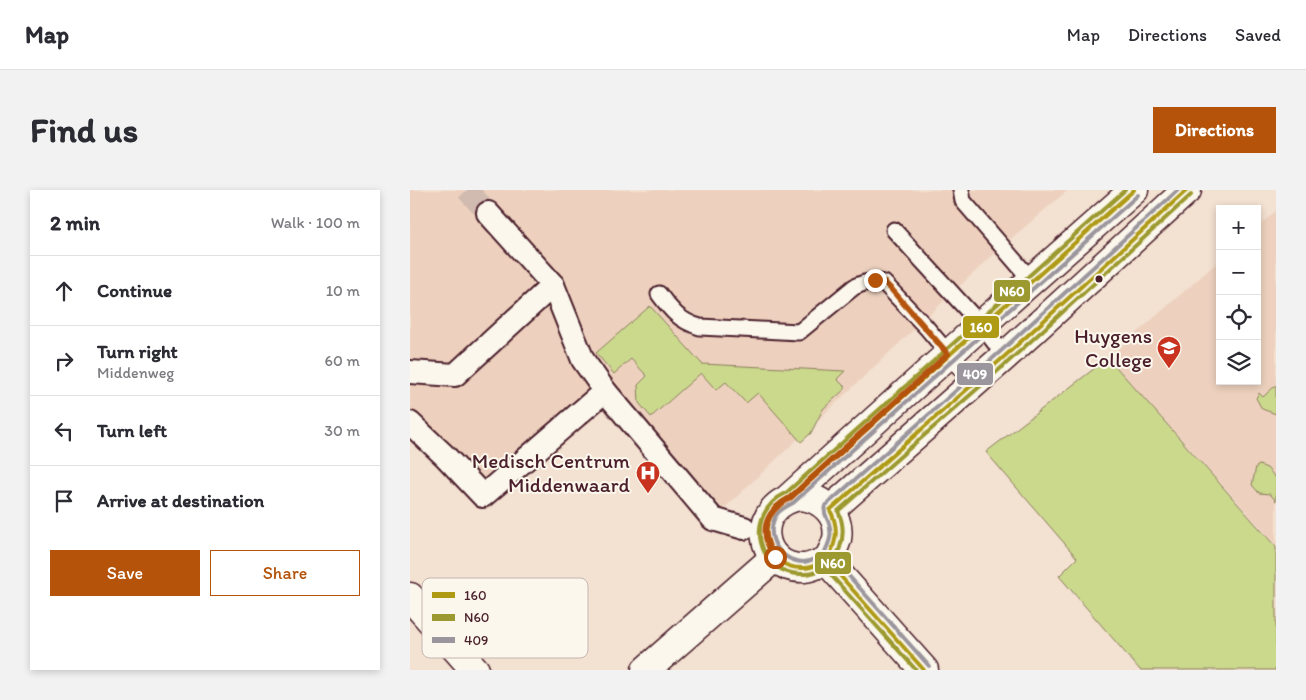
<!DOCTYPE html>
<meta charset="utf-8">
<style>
body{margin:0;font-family:Itim,sans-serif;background:#f2f2f3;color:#2b2b33}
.controls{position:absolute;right:15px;top:15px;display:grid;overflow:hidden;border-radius:0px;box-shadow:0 2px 8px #0003}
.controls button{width:45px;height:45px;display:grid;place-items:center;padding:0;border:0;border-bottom:1px solid #e1e1e2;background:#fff;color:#2b2b33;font:25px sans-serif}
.stop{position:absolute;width:15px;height:15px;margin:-11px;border:4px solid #b45309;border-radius:50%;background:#fff}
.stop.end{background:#b45309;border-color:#fff;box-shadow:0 1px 5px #0008}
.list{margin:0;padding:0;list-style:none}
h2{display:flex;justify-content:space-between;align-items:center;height:65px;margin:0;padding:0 20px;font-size:21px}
h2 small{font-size:16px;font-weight:400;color:#7c7c81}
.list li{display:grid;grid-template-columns:32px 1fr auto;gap:15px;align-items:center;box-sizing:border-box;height:70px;padding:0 20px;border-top:1px solid #e1e1e2}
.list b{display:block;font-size:19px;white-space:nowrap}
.list p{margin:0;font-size:16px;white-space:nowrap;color:#7c7c81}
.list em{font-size:16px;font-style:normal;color:#7c7c81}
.actions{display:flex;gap:10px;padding:15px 20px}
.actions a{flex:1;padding:11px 0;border:1px solid #b45309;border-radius:0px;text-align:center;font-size:18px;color:#b45309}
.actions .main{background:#b45309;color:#fff}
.icon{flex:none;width:28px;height:28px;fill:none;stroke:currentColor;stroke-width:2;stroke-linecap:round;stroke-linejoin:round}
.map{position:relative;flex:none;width:866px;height:480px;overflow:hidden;border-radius:0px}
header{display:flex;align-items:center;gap:30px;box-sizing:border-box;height:70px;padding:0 25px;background:#fff;border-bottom:1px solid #e1e1e2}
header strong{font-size:24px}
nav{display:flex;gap:28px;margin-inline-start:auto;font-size:18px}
.intro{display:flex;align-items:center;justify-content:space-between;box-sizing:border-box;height:120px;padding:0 30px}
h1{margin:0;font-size:35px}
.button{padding:12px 22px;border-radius:0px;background:#b45309;color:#fff;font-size:18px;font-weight:700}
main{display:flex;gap:30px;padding:0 30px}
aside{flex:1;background:#fff;border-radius:0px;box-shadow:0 2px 8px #0003}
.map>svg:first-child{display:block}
</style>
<header>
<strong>Map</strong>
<nav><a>Map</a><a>Directions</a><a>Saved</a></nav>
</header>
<div class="intro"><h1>Find us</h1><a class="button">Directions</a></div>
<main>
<aside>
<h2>2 min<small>Walk · 100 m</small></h2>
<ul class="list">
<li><svg class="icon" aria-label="ahead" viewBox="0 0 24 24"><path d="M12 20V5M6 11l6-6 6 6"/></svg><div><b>Continue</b></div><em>10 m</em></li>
<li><svg class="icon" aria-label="right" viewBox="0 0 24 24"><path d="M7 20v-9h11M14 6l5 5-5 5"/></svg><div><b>Turn right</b><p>Middenweg</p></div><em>60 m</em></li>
<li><svg class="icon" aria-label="left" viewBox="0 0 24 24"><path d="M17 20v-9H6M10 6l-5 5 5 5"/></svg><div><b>Turn left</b></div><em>30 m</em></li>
<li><svg class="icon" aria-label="arrive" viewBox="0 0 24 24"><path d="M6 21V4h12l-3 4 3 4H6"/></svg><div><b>Arrive at destination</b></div></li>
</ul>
<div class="actions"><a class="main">Save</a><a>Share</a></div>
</aside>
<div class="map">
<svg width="866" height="480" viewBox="0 0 866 480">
<rect width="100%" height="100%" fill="#f3e1d1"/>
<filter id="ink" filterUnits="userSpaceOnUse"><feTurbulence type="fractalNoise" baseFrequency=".02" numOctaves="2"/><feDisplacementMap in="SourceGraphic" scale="10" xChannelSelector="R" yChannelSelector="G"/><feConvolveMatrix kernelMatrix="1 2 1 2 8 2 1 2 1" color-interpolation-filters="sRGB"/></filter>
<g filter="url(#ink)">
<g fill="#edd1be">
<path d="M0,0H658L590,58L303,329L196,202L73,306L0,233Z"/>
<path d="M866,21V355L698,168L810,70V191H847V37Z"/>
</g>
<g fill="#cbd98d" stroke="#8a7c5c">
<path d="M240,116L292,174L435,181L427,189L436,198L413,219L401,243L391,252L348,203L336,213L316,192L306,200L291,183L241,227L229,213L228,195L237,186L221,169L204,184L186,163Z"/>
<path d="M698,168L866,357V480H730L649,386L667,368L576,262Z"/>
<path d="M866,195V224L852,219L846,208L849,203L853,207Z"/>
<path d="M849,275L857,278L866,288V311L860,304L849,303L842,295L846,277Z"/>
</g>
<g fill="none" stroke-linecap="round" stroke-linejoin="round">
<path stroke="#d1bab0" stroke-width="22" stroke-dasharray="22 11" stroke-linecap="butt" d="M57,0L78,23"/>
<defs>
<g id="service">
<path d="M551,0L553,11L622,91"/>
<path d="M484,40L571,135L595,166"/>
<path d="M249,104C261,120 269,131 290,137L389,142L444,97C454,92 463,90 474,93L516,137L564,194"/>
</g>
<g id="pedestrian">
<path d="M78,23L143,95L173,170L195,201L303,329L334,338"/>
<path d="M0,182L45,185L143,95"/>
<path d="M0,233L35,266L73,306L195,201"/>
</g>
<g id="minor">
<path d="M0,407L65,480"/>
<path d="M236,480L365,367"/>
</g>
<g id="tertiary">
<path d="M391,306C412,308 431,325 427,349C425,356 421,364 417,371C410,373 402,377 395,378C348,381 338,314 391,306Z"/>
<path d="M379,308L571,135L724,0"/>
<path d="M420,320L595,166L777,0"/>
<path d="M417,371L514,480"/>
</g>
</defs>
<use href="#service" stroke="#4a1f2b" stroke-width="19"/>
<use href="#pedestrian" stroke="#4a1f2b" stroke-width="26"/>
<use href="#minor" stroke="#4a1f2b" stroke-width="31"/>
<use href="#tertiary" stroke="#4a1f2b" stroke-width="31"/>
<use href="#service" stroke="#fbf7ec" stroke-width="15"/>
<use href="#pedestrian" stroke="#fbf7ec" stroke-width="22"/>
<use href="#minor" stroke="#fbf7ec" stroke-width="28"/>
<use href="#tertiary" stroke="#fbf7ec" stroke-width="28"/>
<defs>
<g id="bus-1">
<path d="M724,0L379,308C341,326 353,380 394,378C402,378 410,373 417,371C426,353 430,339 420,320L595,166L777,0"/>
<path d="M417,371L514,480"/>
</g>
<g id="bus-2">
<path d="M715,0L376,303C332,324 347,387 395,384C404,384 414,379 421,376C432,359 437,340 428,321L599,171L781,5"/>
<path d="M412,375L506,480"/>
</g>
<g id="bus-3">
<path d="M728,5L383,313C377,316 371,319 367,324C353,344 369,372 394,372C400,371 407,368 413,366C417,357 422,348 420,339C420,330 412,324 415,316L591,161L768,0"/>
<path d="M422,367L519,476"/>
</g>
</defs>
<use href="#bus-1" stroke="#fbf7ec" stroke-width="8"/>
<use href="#bus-2" stroke="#fbf7ec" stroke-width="8"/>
<use href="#bus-3" stroke="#fbf7ec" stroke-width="8"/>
<use href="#bus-1" stroke="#ae9a13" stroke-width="4"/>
<use href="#bus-2" stroke="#9b992f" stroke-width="4"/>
<use href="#bus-3" stroke="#9b969d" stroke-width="4"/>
</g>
</g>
<g fill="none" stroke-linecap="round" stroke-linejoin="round" filter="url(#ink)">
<path stroke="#b45309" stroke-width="6" d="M365,367C348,343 354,322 380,308L538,164L482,100L474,92L465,90"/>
</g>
<defs>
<symbol id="school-pin" viewBox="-11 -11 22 30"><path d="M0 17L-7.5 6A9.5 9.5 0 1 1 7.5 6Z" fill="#c8321e" stroke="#fbf7ec"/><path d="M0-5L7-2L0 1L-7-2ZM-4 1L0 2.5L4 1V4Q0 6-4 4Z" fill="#fff"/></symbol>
<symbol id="hospital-pin" viewBox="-11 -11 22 30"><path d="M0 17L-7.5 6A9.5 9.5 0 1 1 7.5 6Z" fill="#c8321e" stroke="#fbf7ec"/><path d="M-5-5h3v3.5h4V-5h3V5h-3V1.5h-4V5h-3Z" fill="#fff"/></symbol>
</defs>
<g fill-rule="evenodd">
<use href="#school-pin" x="745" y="144" width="28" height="38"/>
<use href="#hospital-pin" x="224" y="269" width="28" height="38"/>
</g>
<circle fill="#4a1f2b" stroke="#fbf7ec" stroke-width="2" cx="689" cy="89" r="4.5"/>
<g text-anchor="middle" stroke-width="4" stroke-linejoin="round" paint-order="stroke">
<g font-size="21" fill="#4a1f2b" stroke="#fbf7ec" text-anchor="end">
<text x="742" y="153">Huygens<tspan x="742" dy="24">College</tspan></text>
<text x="220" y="278">Medisch Centrum<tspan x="220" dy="24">Middenwaard</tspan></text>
</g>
</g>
<rect x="12" y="388" width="166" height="80" rx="8" fill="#fbf7ec" stroke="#c6b6b2" stroke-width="1"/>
<rect x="22" y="402" width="23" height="6" fill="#ae9a13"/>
<rect x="22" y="424" width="23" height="7" fill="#9b992f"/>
<rect x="22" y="447" width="23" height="6" fill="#9b969d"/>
<g font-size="14" fill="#4a1f2b">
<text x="54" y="410">160</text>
<text x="54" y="432">N60</text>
<text x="54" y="455">409</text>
</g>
<g stroke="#fbf7ec" stroke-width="2">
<rect x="583" y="89" width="38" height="24" rx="5" fill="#9b992f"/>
<rect x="552" y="125" width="38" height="24" rx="5" fill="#ae9a13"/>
<rect x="546" y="172" width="38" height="24" rx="5" fill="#9b969d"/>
<rect x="404" y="361" width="38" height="24" rx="5" fill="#9b992f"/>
</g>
<g font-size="14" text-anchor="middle" font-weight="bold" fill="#fff">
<text x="602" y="106">N60</text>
<text x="571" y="142">160</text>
<text x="565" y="189">409</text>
<text x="423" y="378">N60</text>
</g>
</svg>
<div class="controls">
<button>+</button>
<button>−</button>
<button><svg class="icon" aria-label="locate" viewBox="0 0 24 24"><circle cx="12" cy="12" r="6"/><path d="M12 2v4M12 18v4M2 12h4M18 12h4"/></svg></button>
<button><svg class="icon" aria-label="layers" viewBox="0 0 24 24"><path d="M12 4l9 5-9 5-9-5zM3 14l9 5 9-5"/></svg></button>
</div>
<div class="stop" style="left:365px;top:367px"></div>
<div class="stop end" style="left:465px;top:90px"></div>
</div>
</main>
